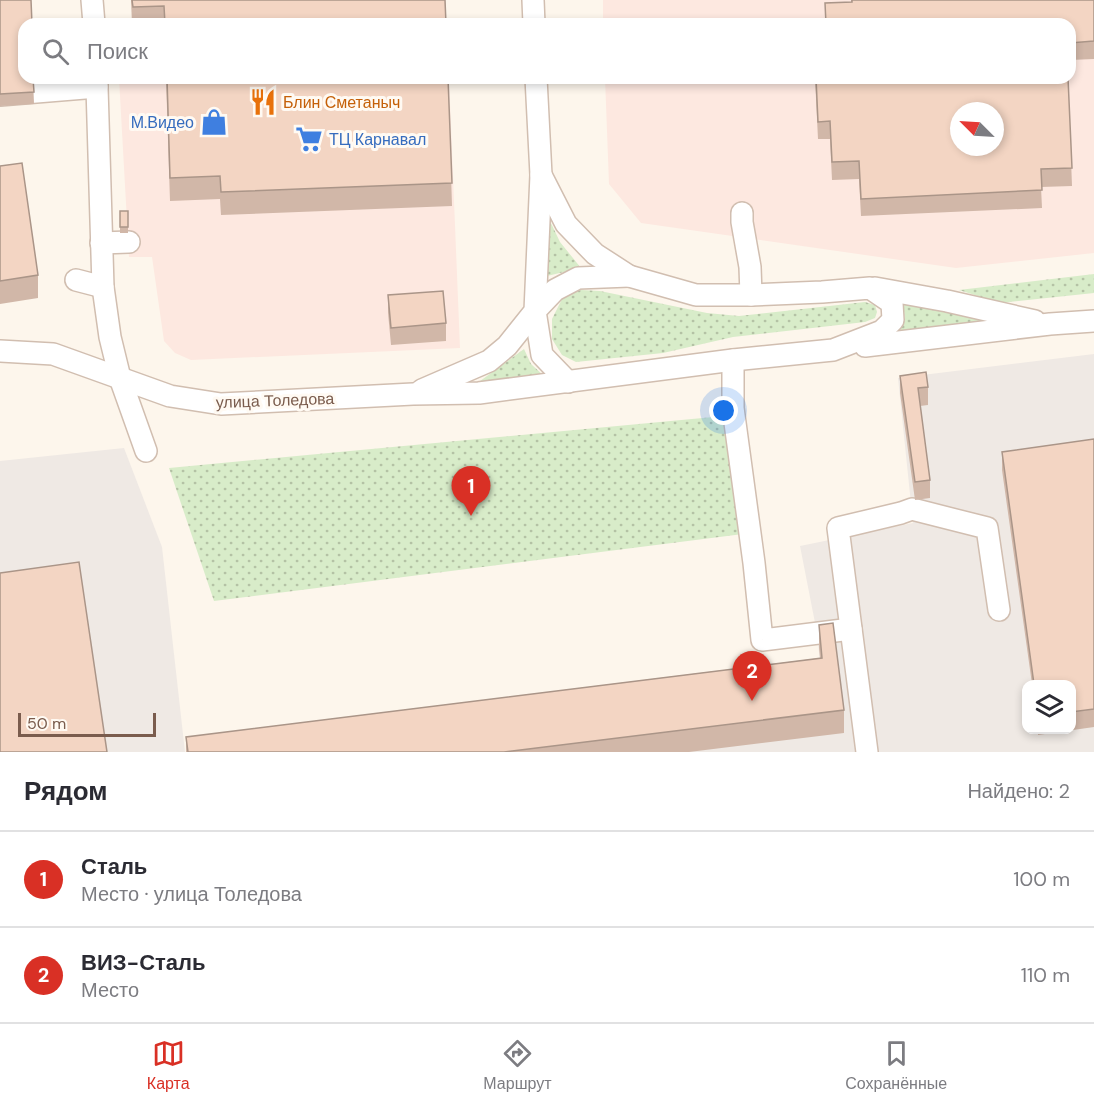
<!DOCTYPE html>
<html lang="ru">
<meta charset="utf-8">
<style>
body{margin:0;font-family:"DM Sans",sans-serif;background:#f7f7f7;color:#2b2b33}
.controls{position:absolute;right:18px;bottom:18px;display:grid;overflow:hidden;border-radius:12px;box-shadow:0 3px 9px #0003}
.controls button{width:54px;height:54px;display:grid;place-items:center;padding:0;border:0;border-bottom:2px solid #e1e1e2;background:#fff;color:#2b2b33;font:30px sans-serif}
.compass{position:absolute;left:950px;top:102px;width:54px;height:54px;border-radius:50%;background:#fff;box-shadow:0 3px 9px #0003;rotate:294deg}
.scale{position:absolute;left:18px;bottom:15px;width:138px;box-sizing:border-box;padding-left:6px;border:3px solid #7a5c4d;border-top:0;font-size:16px;line-height:21px;white-space:nowrap;color:#7a5c4d;-webkit-text-stroke:4px #fffaf3;paint-order:stroke}
.you{position:absolute;left:724px;top:411px;width:21px;height:21px;margin:-15px;border:4px solid #fff;border-radius:50%;background:#1a73e8;box-shadow:0 0 0 9px #1a73e833}
.badge{display:grid;place-items:center;width:39px;height:39px;border-radius:50%;background:#d93025;color:#fff;font-size:20px;font-weight:700}
.pin{position:absolute;translate:-50% -50px;filter:drop-shadow(0 2px 3px #0008)}
.pin::after{content:'';position:absolute;top:32px;width:21px;height:18px;background:inherit;clip-path:polygon(0 0,100% 0,50% 100%)}
.list{margin:0;padding:0;list-style:none}
h2{display:flex;justify-content:space-between;align-items:center;height:78px;margin:0;padding:0 24px;font-size:26px}
h2 small{font-size:20px;font-weight:400;color:#7c7c81}
.list li{display:grid;grid-template-columns:39px 1fr auto;gap:18px;align-items:center;box-sizing:border-box;height:96px;padding:0 24px;border-top:2px solid #e1e1e2}
.list b{display:block;font-size:22px;white-space:nowrap}
.list p{margin:0;font-size:20px;white-space:nowrap;color:#7c7c81}
.list em{font-size:20px;font-style:normal;color:#7c7c81}
.icon{flex:none;width:33px;height:33px;fill:none;stroke:currentColor;stroke-width:2;stroke-linecap:round;stroke-linejoin:round}
.map{position:relative;flex:none;width:1094px;height:752px;overflow:hidden}
.search{position:absolute;background:#fff;box-shadow:0 3px 9px #0003;left:18px;right:18px;top:18px;height:66px;display:flex;align-items:center;gap:15px;box-sizing:border-box;padding:0 21px;border-radius:18px;color:#7c7c81;font-size:22px}
.sheet{height:270px;background:#fff}
nav{display:flex;justify-content:space-around;align-items:center;box-sizing:border-box;height:84px;border-top:2px solid #e1e1e2;background:#fff;font-size:16px;color:#7c7c81}
nav a{display:grid;justify-items:center;gap:3px}
nav .on{color:#d93025}
.map>svg:first-child{display:block}
</style>
<div class="map">
<svg width="1094" height="752" viewBox="0 0 1094 752">
<defs>
<pattern id="grass-dots" width="8" height="8" patternUnits="userSpaceOnUse" patternTransform="scale(1.5)"><rect width="8" height="8" fill="#d8ecc9"/><path d="M2 2h.1M6 6h.1" fill="none" stroke="#b4c2a5" stroke-width="1.8" stroke-linecap="round"/></pattern>
</defs>
<rect width="100%" height="100%" fill="#fdf6ec"/>
<g fill="#fde8e0" fill-rule="evenodd">
<path d="M603,0H1094V253L956,268L641,223L609,184L605,78H1070V24H603ZM959,111H995V147H959Z"/>
<path d="M119,78H449L460,348L191,360L175,353L164,341L152,257H129Z"/>
</g>
<g fill="#efe9e4" fill-rule="evenodd">
<path d="M1094,354V752H251L822,681L817,633L800,546L913,523L898,378ZM1026,684H1072V730H1026Z"/>
<path d="M124,448L162,547L185,752H0V461Z"/>
</g>
<g fill="url(#grass-dots)">
<path d="M548,217L560,242L581,268L547,276Z"/>
<path d="M1094,274V293L1000,303L959,290Z"/>
<path d="M581,290L600,291L707,313L739,316L865,302L875,305L877,312L875,318L865,322L733,337L663,353L576,362L562,355L552,339V319L563,297Z"/>
<path d="M902,297L993,324L895,336L905,318Z"/>
<path d="M524,349L531,364L545,377L476,384Z"/>
<path d="M724,416L743,534L214,601L169,468Z"/>
</g>
<g fill="none" stroke-linecap="round" stroke-linejoin="round">
<defs>
<g id="minor">
<path d="M92,0L94,24"/>
<path d="M533,0L534,24"/>
<path d="M97,87L103,287L110,337L120,378L146,451"/>
<path d="M0,95L97,87V78"/>
<path d="M742,213V222L750,267L751,295"/>
<path d="M101,243L129,242"/>
<path d="M76,280L103,287"/>
<path d="M875,288L947,301L1035,321"/>
<path d="M865,346L1050,324L1094,321"/>
<path d="M0,351L53,354L170,396L221,404L413,394L479,393L733,360L833,350L882,331L893,320L892,303L870,288L822,292L751,295H696L629,276L595,254L566,224L541,175"/>
<path d="M733,360V408L754,563L762,640L851,629"/>
<path d="M568,382L542,355L535,311L555,290L578,278L629,276"/>
<path d="M422,390L489,361L507,346L535,311L541,175L536,78"/>
<path d="M867,752L838,528L901,513L912,509L987,528L999,610"/>
</g>
</defs>
<use href="#minor" stroke="#d1beb0" stroke-width="24"/>
<use href="#minor" stroke="#fff" stroke-width="21"/>
</g>
<g fill="#d1b7a8">
<path d="M0,0L33,78L34,104L0,106Z"/>
<path d="M131,0H445L446,24H132Z"/>
<path d="M851,0H1094V59L1070,60V24H825V3L851,2Z"/>
<path d="M166,78H448L452,206L221,215L220,199L170,201Z"/>
<path d="M815,78H1068L1072,186L1041,187L1042,208L861,216L859,179L832,180L830,139H818Z"/>
<path d="M0,166L38,275V298L0,304Z"/>
<rect x="120" y="211" width="8" height="22"/>
<path d="M388,295L446,323V341L391,345L388,313Z"/>
<path d="M900,376L928,387V405L920,406L930,480V498L915,500L900,393Z"/>
<path d="M1094,439V727L1038,735V729H1071V684H1032L1002,470V452Z"/>
<path d="M819,625L844,710V733L689,752H186V737L820,658L819,648Z"/>
</g>
<g fill="#f3d5c3" stroke="#aa9588" stroke-width="1.5" fill-rule="evenodd">
<path d="M0,0H31L32,24H24V78H33L34,92L0,94Z"/>
<path d="M132,0H445L446,24H165L164,6L133,7Z"/>
<path d="M852,0H1094V41L1070,43V24H826L825,3L852,2Z"/>
<path d="M167,78H448L452,183L221,192L220,176L170,178Z"/>
<path d="M816,78H1068L1072,168L1041,169L1042,190L861,199L859,161L832,162L830,121L818,122ZM959,111H995V147H959Z"/>
<path d="M22,163L38,275L0,281V166Z"/>
<rect x="120" y="211" width="8" height="16"/>
<path d="M443,291L446,323L391,328L388,295Z"/>
<path d="M926,372L928,387L918,388L930,480L915,482L900,376Z"/>
<path d="M1094,439V709L1071,712V684H1034L1002,452Z"/>
<path d="M79,562L107,752H0V573Z"/>
<path d="M833,623L844,710L504,752H188L186,737L822,658L819,625Z"/>
</g>
<defs>
<symbol id="restaurant-bare" viewBox="-9 -9 18 18"><path d="M-5-6h1v4h1v-4h1v4h1v-4h1v5L-1.5 .5V6h-2V.5L-5-1ZM5-6V6H3V1.5H1.5Q1.5-4 5-6Z" fill="#e8710a" stroke="#fffaf3" stroke-width="2.5" paint-order="stroke"/></symbol>
<symbol id="shop-bare" viewBox="-9 -9 18 18"><path d="M-5-2.5h2.3a2.7 3.5 0 0 1 5.4 0H5L5.5 6h-11ZM-1.5-2.5h3a1.5 2.3 0 0 0-3 0Z" fill="#3f7fe0" stroke="#fffaf3" stroke-width="2.5" paint-order="stroke"/></symbol>
<symbol id="supermarket-bare" viewBox="-9 -9 18 18"><path d="M-6-5.5h2.5l.6 2H6L4.5 2H-2.5L-4.4-4H-6ZM-1.5 3.2a1.3 1.3 0 1 0 .1 0ZM3 3.2a1.3 1.3 0 1 0 .1 0Z" fill="#3f7fe0" stroke="#fffaf3" stroke-width="2.5" paint-order="stroke"/></symbol>
</defs>
<g fill-rule="evenodd">
<use href="#restaurant-bare" x="244" y="83" width="38" height="38"/>
<use href="#shop-bare" x="195" y="103" width="38" height="38"/>
<use href="#supermarket-bare" x="290" y="120" width="38" height="38"/>
</g>
<g text-anchor="middle" stroke-width="6" stroke-linejoin="round" paint-order="stroke">
<g font-size="16" fill="#c56008" stroke="#fffaf3" text-anchor="start">
<text x="283" y="108">Блин Сметаныч</text>
</g>
<g font-size="16" fill="#366cbe" stroke="#fffaf3" text-anchor="end">
<text x="194" y="128">М.Видео</text>
<text x="329" y="145" text-anchor="start">ТЦ Карнавал</text>
</g>
<g font-size="16" fill="#7a5c4d" stroke="#fffaf3">
<text transform="translate(275 400) rotate(-2)" y="6">улица Толедова</text>
</g>
</g>
</svg>
<div class="controls">
<button><svg class="icon" aria-label="layers" viewBox="0 0 24 24"><path d="M12 4l9 5-9 5-9-5zM3 14l9 5 9-5"/></svg></button>
</div>
<svg class="compass" viewBox="-18 -18 36 36"><path d="M0-13l5 13h-10z" fill="#e53935"/><path d="M0 13l5-13h-10z" fill="#7c7c81"/></svg>
<div class="scale">50 m</div>
<div class="you"></div>
<div class="pin badge" style="left:471px;top:516px">1</div>
<div class="pin badge" style="left:752px;top:701px">2</div>
<div class="search"><svg class="icon" aria-label="search" viewBox="0 0 24 24"><circle cx="10" cy="10" r="6"/><path d="M15 15l6 6"/></svg>Поиск</div>
</div>
<section class="sheet">
<h2>Рядом<small>Найдено: 2</small></h2>
<ul class="list">
<li><span class="badge">1</span><div><b>Сталь</b><p>Место · улица Толедова</p></div><em>100 m</em></li>
<li><span class="badge">2</span><div><b>ВИЗ-Сталь</b><p>Место</p></div><em>110 m</em></li>
</ul>
</section>
<nav>
<a class="on"><svg class="icon" aria-label="map" viewBox="0 0 24 24"><path d="M3 6l6-2 6 2 6-2v14l-6 2-6-2-6 2zM9 4v14M15 6v14"/></svg>Карта</a>
<a><svg class="icon" aria-label="directions" viewBox="0 0 24 24"><path d="M12 3l9 9-9 9-9-9zM9 14v-3h6M13 9l2 2-2 2"/></svg>Маршрут</a>
<a><svg class="icon" aria-label="saved" viewBox="0 0 24 24"><path d="M7 4h10v16l-5-4-5 4z"/></svg>Сохранённые</a>
</nav>
